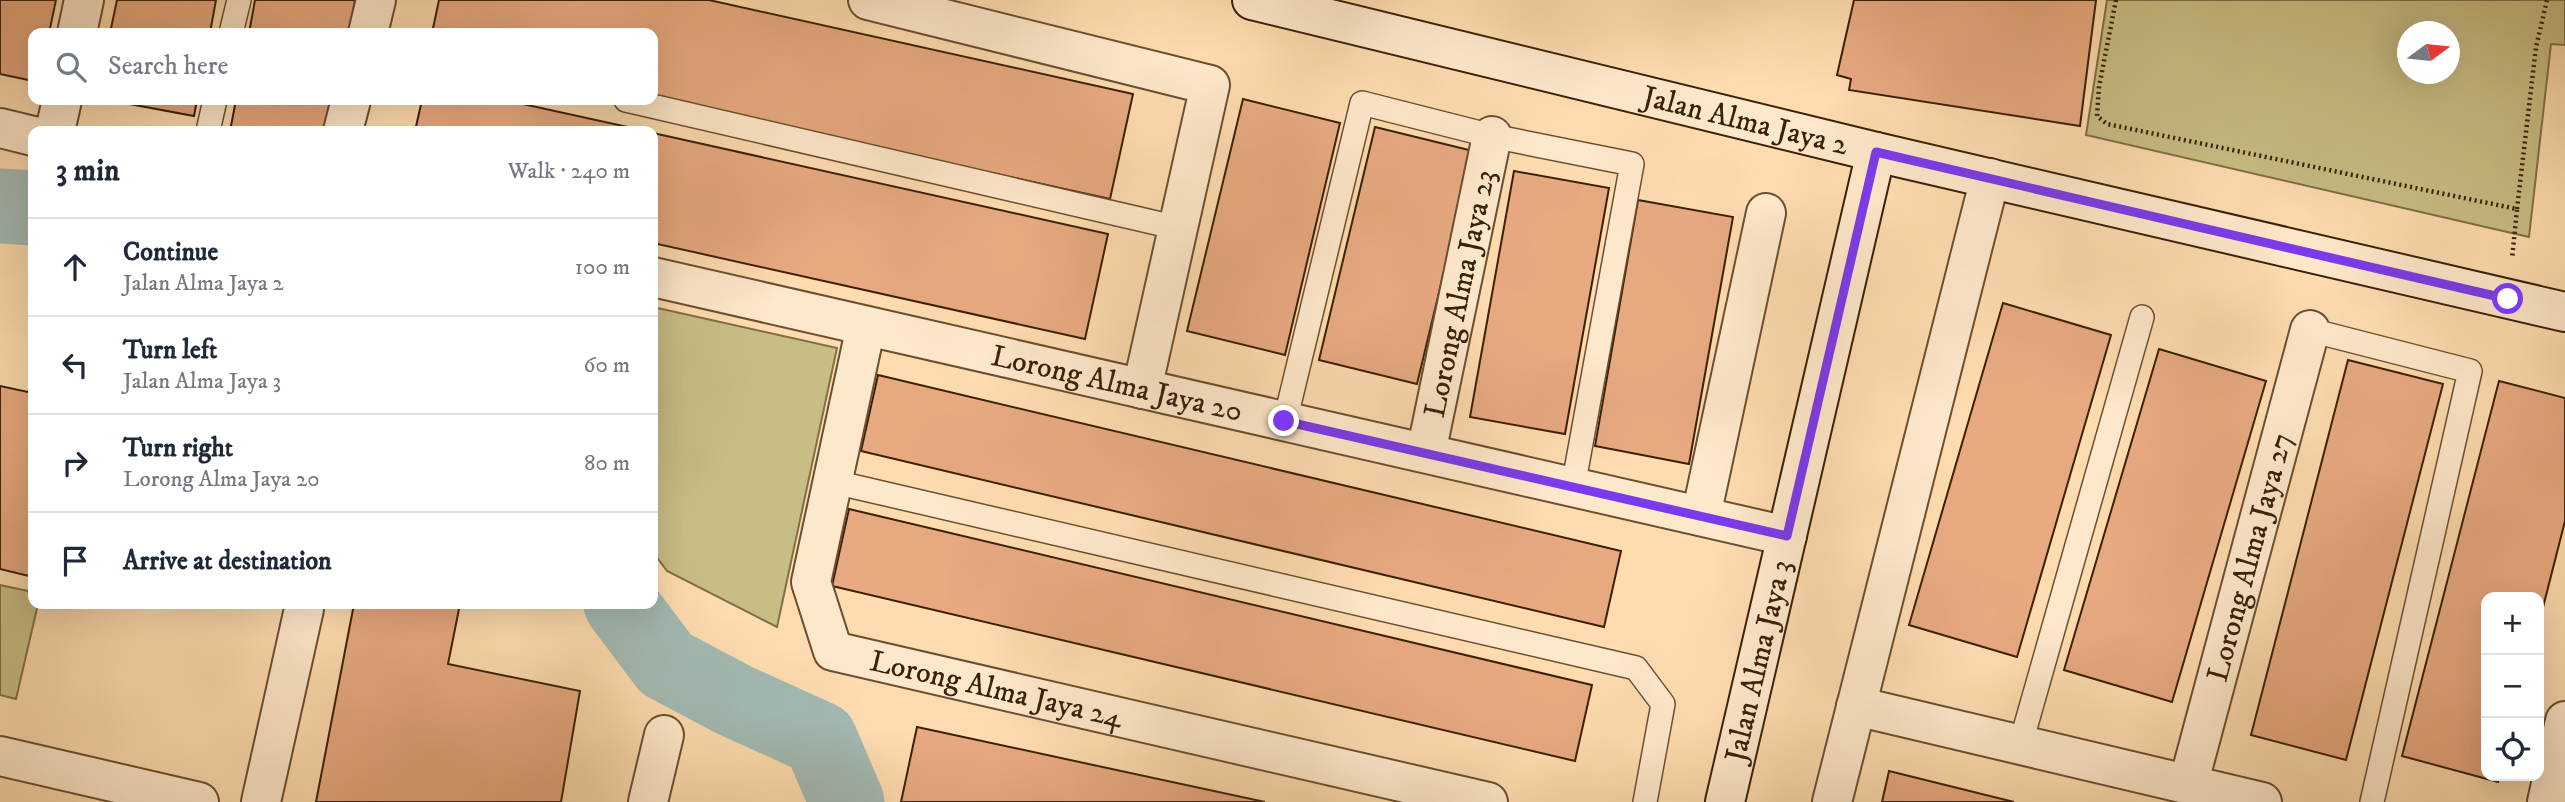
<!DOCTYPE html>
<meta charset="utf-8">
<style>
body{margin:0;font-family:"IM FELL DW Pica",serif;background:#f6f6f7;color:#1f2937}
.controls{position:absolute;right:21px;bottom:21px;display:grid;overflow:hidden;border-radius:14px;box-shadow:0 7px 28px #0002}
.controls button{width:63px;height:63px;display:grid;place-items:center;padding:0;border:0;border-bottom:2px solid #e0e1e3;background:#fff;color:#1f2937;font:35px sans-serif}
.compass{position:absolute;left:2397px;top:21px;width:63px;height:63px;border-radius:50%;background:#fff;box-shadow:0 7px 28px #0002;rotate:75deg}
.stop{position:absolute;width:21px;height:21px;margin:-16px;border:5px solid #7c3aed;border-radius:50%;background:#fff}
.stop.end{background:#7c3aed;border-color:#fff;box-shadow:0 2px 7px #0008}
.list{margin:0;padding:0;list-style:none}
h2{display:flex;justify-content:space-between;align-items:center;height:91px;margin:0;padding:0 28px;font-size:30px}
h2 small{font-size:23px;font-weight:400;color:#747a83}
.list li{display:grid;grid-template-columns:46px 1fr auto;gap:21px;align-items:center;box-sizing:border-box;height:98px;padding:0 28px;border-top:2px solid #e0e1e3}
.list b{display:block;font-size:26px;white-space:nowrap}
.list p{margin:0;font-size:23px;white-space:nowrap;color:#747a83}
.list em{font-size:23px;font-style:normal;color:#747a83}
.icon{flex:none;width:38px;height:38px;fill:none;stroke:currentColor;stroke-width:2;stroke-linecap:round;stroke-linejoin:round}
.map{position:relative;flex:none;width:2565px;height:802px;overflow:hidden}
.search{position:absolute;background:#fff;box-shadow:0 7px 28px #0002;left:28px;top:28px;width:630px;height:77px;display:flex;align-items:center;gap:18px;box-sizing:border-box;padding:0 24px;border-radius:14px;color:#747a83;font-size:26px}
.panel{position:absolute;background:#fff;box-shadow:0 7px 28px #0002;left:28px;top:126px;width:630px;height:483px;border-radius:14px}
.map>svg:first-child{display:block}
</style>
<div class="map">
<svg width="2565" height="802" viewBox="0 0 2565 802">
<rect width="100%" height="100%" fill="#fedcaf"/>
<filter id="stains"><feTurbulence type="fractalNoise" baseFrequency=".00286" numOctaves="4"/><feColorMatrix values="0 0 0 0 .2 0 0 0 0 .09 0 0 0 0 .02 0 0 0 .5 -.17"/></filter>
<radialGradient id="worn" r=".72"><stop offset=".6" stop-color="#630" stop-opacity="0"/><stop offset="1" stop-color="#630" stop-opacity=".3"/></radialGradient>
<g fill="#c8be85" stroke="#826f46" stroke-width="2" fill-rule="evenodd">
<path d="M2107,0H2565V45L2551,44L2529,237L2086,135ZM2408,32H2450V74H2408Z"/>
<path d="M653,307L837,348L777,627L667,571L653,552Z"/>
<path d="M0,585L33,592V604H38L16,699L0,695Z"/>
</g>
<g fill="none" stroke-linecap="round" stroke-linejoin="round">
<g stroke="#a2bab3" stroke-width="75">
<path d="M0,206L33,208"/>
<path d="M621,604L666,664L734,700L820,739L847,802"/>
</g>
</g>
<g fill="#e8a981" stroke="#3b2007" stroke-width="2">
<path d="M0,0H56L49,33H33V81L0,74Z"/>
<path d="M117,0H216L210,33H110Z"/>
<path d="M255,0H355L349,33H249Z"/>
<path d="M439,0H709L1133,94L1110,199L653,98V33H432Z"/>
<path d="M1854,0H2096L2080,126L1849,90L1851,79L1837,75Z"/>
<path d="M1243,99L1340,123L1285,355L1187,331Z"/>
<path d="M108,100H197L194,116Z"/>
<path d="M236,100H336L330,131H230Z"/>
<path d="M422,100H505L646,131H415Z"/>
<path d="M1375,127L1473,151L1417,384L1319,360Z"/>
<path d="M653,133L1108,234L1085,339L653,243Z"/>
<path d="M1514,171L1609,188L1565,434L1470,417Z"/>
<path d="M1638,200L1733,217L1689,464L1595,446Z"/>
<path d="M2003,303L2111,335L2017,657L1909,625Z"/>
<path d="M2159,349L2266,381L2172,702L2064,670Z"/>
<path d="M2348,360L2443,384L2346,760L2251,735Z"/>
<path d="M878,375L1621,551L1604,627L861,451Z"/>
<path d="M2499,381L2565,398V521L2539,623V597H2486V776H2499L2498,782L2402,756Z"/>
<path d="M0,386L33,393V577L0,569Z"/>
<path d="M849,509L1592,685L1575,761L832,586Z"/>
<path d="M354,604H460L448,664L580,691L561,802H316Z"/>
<path d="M917,727L1265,802H901Z"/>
<path d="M1889,771L2014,802H1882Z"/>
</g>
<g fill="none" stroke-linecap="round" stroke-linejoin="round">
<defs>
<g id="lane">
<path d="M231,33L239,0"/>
<path d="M626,100L1178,228"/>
<path d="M208,131L215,100"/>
<path d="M2310,330L2470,371L2372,802"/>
<path d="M1285,421L1362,103L1492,136L1632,164L1573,487"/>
<path d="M830,481L1636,668L1663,704L1645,802"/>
<path d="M2020,746L2142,317"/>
</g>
<g id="street">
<path d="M868,0L1210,85L1142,389"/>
<path d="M77,33L84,0"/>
<path d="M368,33L376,0"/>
<path d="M0,128L33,136"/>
<path d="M55,131L62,100"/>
<path d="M343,131L351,100"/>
<path id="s1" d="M653,277L1787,536"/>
<path id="s2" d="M866,326L811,582L833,651L1488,802"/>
<path id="s3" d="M1426,453L1492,136"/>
<path d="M1701,516L1766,213"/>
<path d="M1856,706L2262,802"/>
<path d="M0,756L199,802"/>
<path id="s4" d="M2188,785L2310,330"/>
<path d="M261,802L304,609"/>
<path d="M648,802L664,735"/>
<path d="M1832,802L1990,178"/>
<path d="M2547,802L2565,721"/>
</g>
<g id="secondary">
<path id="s5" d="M1252,0L1876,152L2565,312"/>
<path id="s6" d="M1725,802L1876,152"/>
</g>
</defs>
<use href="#lane" stroke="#6c4f31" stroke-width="26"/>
<use href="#street" stroke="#6c4f31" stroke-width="42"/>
<use href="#secondary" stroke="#3b2007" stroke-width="42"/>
<g stroke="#3b2007" stroke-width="4.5" stroke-dasharray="2 3.5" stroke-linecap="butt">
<path d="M2116,0L2099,87L2097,116L2107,124L2517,209L2512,259"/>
<path d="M2517,209L2536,47L2547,0"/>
</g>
<use href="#lane" stroke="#fee8cb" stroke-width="23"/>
<use href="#street" stroke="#fee8cb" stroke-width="38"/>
<use href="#secondary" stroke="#fee8cb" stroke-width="38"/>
</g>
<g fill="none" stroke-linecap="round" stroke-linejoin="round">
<path stroke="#7c3aed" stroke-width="9" d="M1284,421L1787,536L1876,152L2508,299"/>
</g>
<g text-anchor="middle" stroke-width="7" stroke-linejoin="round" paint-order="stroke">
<g font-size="30" fill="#3b2007" stroke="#fee8cb">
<text dy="10" stroke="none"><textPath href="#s5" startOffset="508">Jalan Alma Jaya 2</textPath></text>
<text dy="10" stroke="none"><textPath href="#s3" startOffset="163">Lorong Alma Jaya 23</textPath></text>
<text dy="10" stroke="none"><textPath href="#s1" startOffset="476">Lorong Alma Jaya 20</textPath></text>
<text dy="10" stroke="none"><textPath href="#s4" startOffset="236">Lorong Alma Jaya 27</textPath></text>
<text dy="10" stroke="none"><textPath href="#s6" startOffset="145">Jalan Alma Jaya 3</textPath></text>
<text dy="10" stroke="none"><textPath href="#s2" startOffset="502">Lorong Alma Jaya 24</textPath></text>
</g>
</g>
<rect width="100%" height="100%" filter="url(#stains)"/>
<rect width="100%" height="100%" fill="url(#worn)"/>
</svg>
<div class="controls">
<button>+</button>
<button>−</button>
<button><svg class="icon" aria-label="locate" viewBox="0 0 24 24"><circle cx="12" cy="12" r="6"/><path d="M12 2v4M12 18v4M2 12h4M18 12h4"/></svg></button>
</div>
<svg class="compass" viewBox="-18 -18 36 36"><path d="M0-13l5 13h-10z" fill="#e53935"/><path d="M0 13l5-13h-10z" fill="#747a83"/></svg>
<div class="stop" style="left:2508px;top:299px"></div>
<div class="stop end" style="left:1284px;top:421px"></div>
<div class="search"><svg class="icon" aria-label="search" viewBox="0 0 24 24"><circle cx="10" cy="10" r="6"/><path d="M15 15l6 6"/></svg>Search here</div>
<section class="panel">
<h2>3 min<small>Walk · 240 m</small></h2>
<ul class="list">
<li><svg class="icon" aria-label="ahead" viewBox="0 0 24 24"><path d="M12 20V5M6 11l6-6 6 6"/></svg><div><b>Continue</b><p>Jalan Alma Jaya 2</p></div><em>100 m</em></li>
<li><svg class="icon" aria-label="left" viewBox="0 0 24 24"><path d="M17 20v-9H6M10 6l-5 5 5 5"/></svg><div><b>Turn left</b><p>Jalan Alma Jaya 3</p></div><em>60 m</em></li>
<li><svg class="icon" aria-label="right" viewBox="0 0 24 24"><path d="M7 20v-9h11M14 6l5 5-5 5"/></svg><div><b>Turn right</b><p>Lorong Alma Jaya 20</p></div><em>80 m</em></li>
<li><svg class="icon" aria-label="arrive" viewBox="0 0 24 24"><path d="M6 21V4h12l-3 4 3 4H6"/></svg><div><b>Arrive at destination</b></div></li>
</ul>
</section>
</div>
